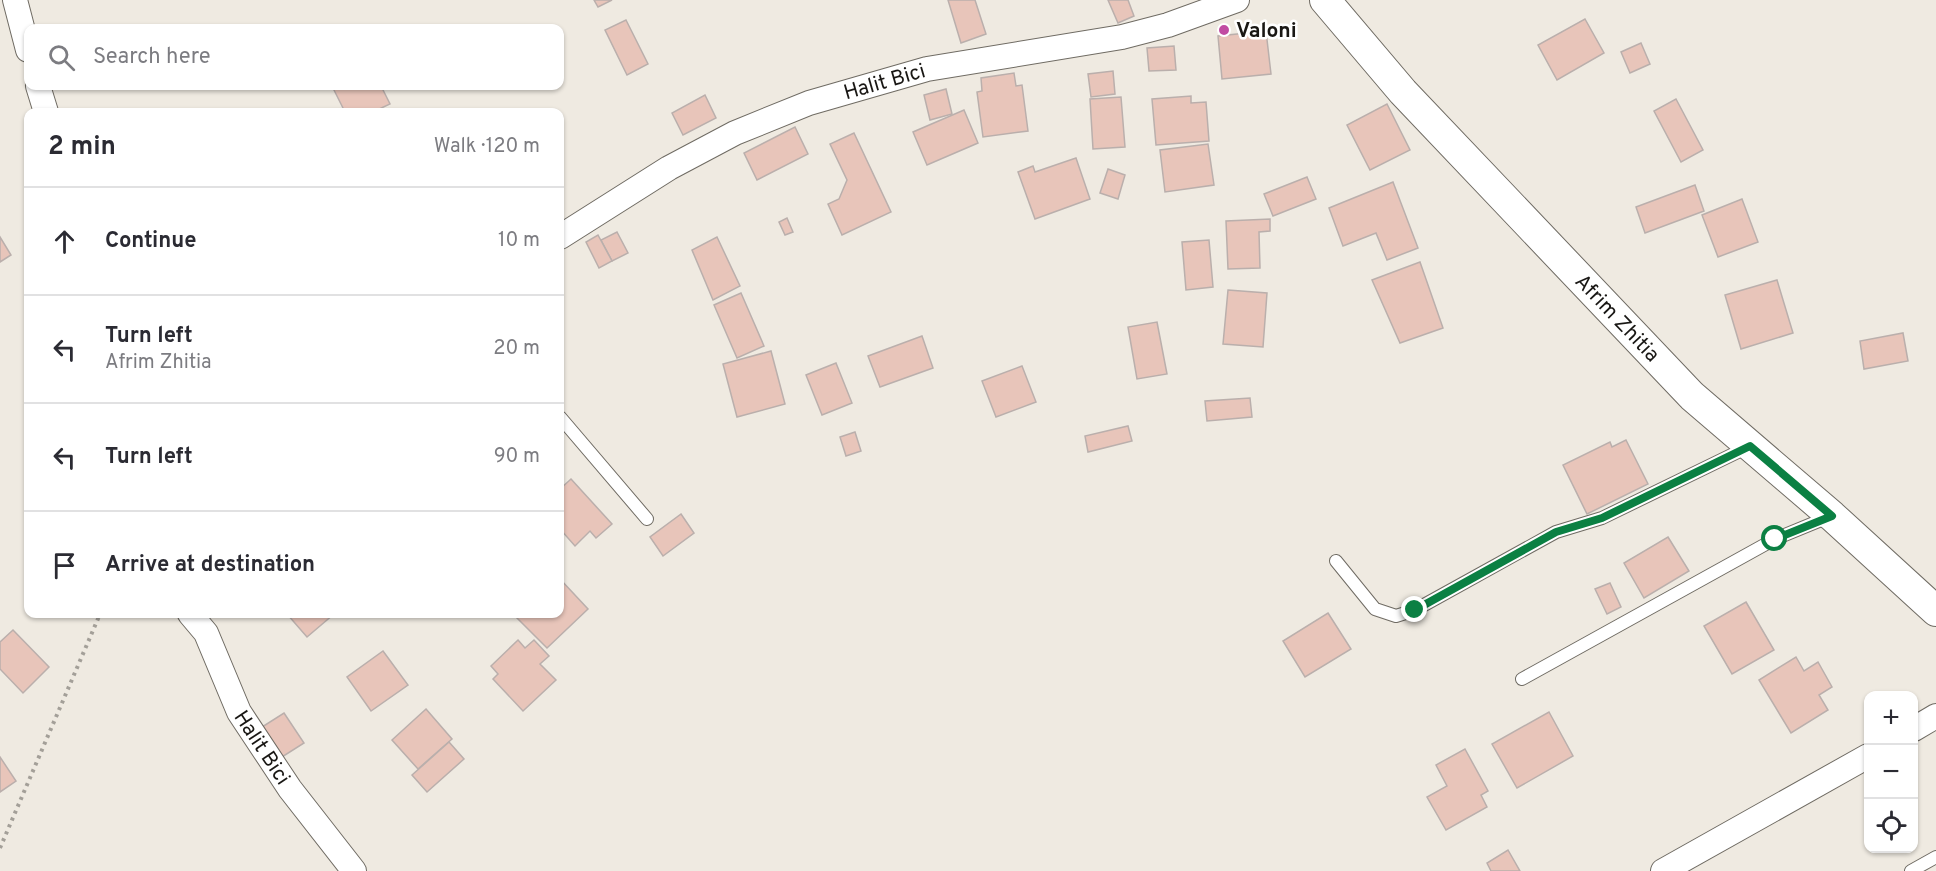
<!DOCTYPE html>
<meta charset="utf-8">
<style>
body{margin:0;font-family:Overpass,sans-serif;background:#f2f2f3;color:#2b2b33}
.controls{position:absolute;right:18px;bottom:18px;display:grid;overflow:hidden;border-radius:12px;box-shadow:0 2px 4px #0004}
.controls button{width:54px;height:54px;display:grid;place-items:center;padding:0;border:0;border-bottom:2px solid #e1e1e2;background:#fff;color:#2b2b33;font:30px sans-serif}
.stop{position:absolute;width:18px;height:18px;margin:-14px;border:4px solid #0b8043;border-radius:50%;background:#fff}
.stop.end{background:#0b8043;border-color:#fff;box-shadow:0 2px 6px #0008}
.list{margin:0;padding:0;list-style:none}
h2{display:flex;justify-content:space-between;align-items:center;height:78px;margin:0;padding:0 24px;font-size:26px}
h2 small{font-size:20px;font-weight:400;color:#7c7c81}
.list li{display:grid;grid-template-columns:39px 1fr auto;gap:18px;align-items:center;box-sizing:border-box;height:108px;padding:0 24px;border-top:2px solid #e1e1e2}
.list b{display:block;font-size:22px;white-space:nowrap}
.list p{margin:0;font-size:20px;white-space:nowrap;color:#7c7c81}
.list em{font-size:20px;font-style:normal;color:#7c7c81}
.icon{flex:none;width:33px;height:33px;fill:none;stroke:currentColor;stroke-width:2;stroke-linecap:round;stroke-linejoin:round}
.map{position:relative;flex:none;width:1936px;height:871px;overflow:hidden}
.search{position:absolute;background:#fff;box-shadow:0 2px 4px #0004;left:24px;top:24px;width:540px;height:66px;display:flex;align-items:center;gap:15px;box-sizing:border-box;padding:0 21px;border-radius:12px;color:#7c7c81;font-size:22px}
.panel{position:absolute;background:#fff;box-shadow:0 2px 4px #0004;left:24px;top:108px;width:540px;height:510px;border-radius:12px}
.map>svg:first-child{display:block}
</style>
<div class="map">
<svg width="1936" height="871" viewBox="0 0 1936 871">
<rect width="100%" height="100%" fill="#efeae1"/>
<g fill="#e8c5ba" stroke="#baafac" stroke-width="1.5">
<path d="M594,0H612L598,7Z"/>
<path d="M948,0H975L986,34L961,43Z"/>
<path d="M1108,0H1128L1134,16L1118,23Z"/>
<path d="M1585,19L1604,53L1557,80L1538,45Z"/>
<path d="M626,20L648,64L627,75L605,30Z"/>
<path d="M1266,31L1271,74L1222,79L1218,36Z"/>
<path d="M1641,43L1650,64L1630,73L1621,52Z"/>
<path d="M1174,46L1176,70L1149,71L1147,48Z"/>
<path d="M1113,71L1115,94L1091,97L1088,74Z"/>
<path d="M1014,73L1016,86L1022,85L1028,131L983,137L977,92L982,91L981,78Z"/>
<path d="M332,86H381L390,104L373,112H345Z"/>
<path d="M946,89L952,114L930,120L924,95Z"/>
<path d="M705,95L716,118L683,135L672,113Z"/>
<path d="M1191,96V103L1206,102L1209,141L1156,145L1152,99Z"/>
<path d="M1121,97L1125,147L1093,149L1090,99Z"/>
<path d="M1676,99L1703,150L1681,162L1654,111Z"/>
<path d="M1387,104L1410,150L1370,170L1347,125Z"/>
<path d="M964,110L978,143L927,165L913,132Z"/>
<path d="M795,127L808,154L757,180L744,153Z"/>
<path d="M854,133L891,212L842,235L828,204L839,199L847,180L830,144Z"/>
<path d="M1208,144L1214,185L1165,192L1160,150Z"/>
<path d="M1076,158L1090,199L1035,219L1018,172L1033,166L1035,172Z"/>
<path d="M1108,169L1125,175L1118,199L1100,193Z"/>
<path d="M1307,177L1316,199L1273,216L1264,194Z"/>
<path d="M1393,182L1418,248L1387,260L1376,233L1343,246L1329,208Z"/>
<path d="M1695,185L1704,211L1645,233L1636,207Z"/>
<path d="M1742,199L1758,242L1718,257L1702,215Z"/>
<path d="M787,218L793,232L785,235L779,222Z"/>
<path d="M1270,219V231L1259,232L1260,268L1228,269L1226,221Z"/>
<path d="M617,232L628,253L612,261L601,240Z"/>
<path d="M598,235L612,261L599,268L586,242Z"/>
<path d="M0,237L11,255L0,262Z"/>
<path d="M717,237L740,286L713,300L692,250Z"/>
<path d="M1209,240L1213,287L1186,290L1182,242Z"/>
<path d="M1420,262L1443,328L1400,343L1372,280Z"/>
<path d="M1777,280L1793,333L1741,349L1725,295Z"/>
<path d="M1228,290L1267,293L1263,347L1223,344Z"/>
<path d="M741,293L764,346L737,358L714,305Z"/>
<path d="M1157,322L1167,374L1137,379L1128,327Z"/>
<path d="M1903,333L1908,361L1864,369L1860,341Z"/>
<path d="M922,336L933,368L880,387L868,356Z"/>
<path d="M771,351L785,404L737,417L723,364Z"/>
<path d="M836,363L852,403L822,415L806,375Z"/>
<path d="M1022,366L1036,402L996,417L982,381Z"/>
<path d="M1250,398L1252,417L1207,421L1205,401Z"/>
<path d="M1128,426L1132,441L1088,452L1085,436Z"/>
<path d="M855,432L861,451L846,456L840,437Z"/>
<path d="M1626,440L1648,484L1587,514L1563,465L1610,442L1612,447Z"/>
<path d="M571,479L612,524L596,538L590,531L575,546L560,529V489Z"/>
<path d="M681,514L694,533L663,556L650,537Z"/>
<path d="M1668,537L1689,571L1644,598L1624,563Z"/>
<path d="M560,579L588,609L547,648L513,614H560Z"/>
<path d="M1610,583L1621,607L1607,614L1595,589Z"/>
<path d="M1746,602L1774,650L1732,674L1704,626Z"/>
<path d="M1328,613L1351,649L1305,677L1283,641Z"/>
<path d="M287,614H334L307,637Z"/>
<path d="M13,630L49,667L23,693L0,669V642Z"/>
<path d="M518,640L525,648L534,640L549,656L540,664L556,680L523,711L493,679L498,674L491,666Z"/>
<path d="M383,651L408,685L371,711L347,677Z"/>
<path d="M1796,657L1804,671L1818,662L1832,687L1819,695L1828,710L1791,733L1759,680Z"/>
<path d="M426,709L452,739L418,769L392,740Z"/>
<path d="M1549,712L1573,756L1517,788L1492,744Z"/>
<path d="M284,713L304,743L282,757L262,727Z"/>
<path d="M449,742L464,759L427,792L412,775Z"/>
<path d="M1465,749L1488,791L1481,795L1487,807L1446,830L1427,797L1447,786L1436,765Z"/>
<path d="M0,757L16,781L0,792Z"/>
<path d="M1508,850L1520,871H1491L1487,863Z"/>
</g>
<g fill="none" stroke-linecap="round" stroke-linejoin="round">
<defs>
<g id="service">
<path d="M560,417L647,519"/>
<path d="M1336,561L1375,609L1396,616L1415,610L1556,532L1602,518L1748,447"/>
<path d="M1522,679L1775,539L1831,516"/>
<path d="M1911,871L1936,857"/>
</g>
<g id="minor">
<path d="M15,0L28,50"/>
<path d="M38,86L46,112"/>
<path id="s1" d="M560,237L669,168L735,133L809,103L927,69L1122,37L1168,25L1237,0"/>
<path id="s2" d="M190,614L206,633L239,712L290,789L354,871"/>
<path d="M1914,729L1936,716"/>
<path d="M1663,871L1868,756"/>
</g>
<g id="tertiary">
<path id="s3" d="M1325,0L1403,92L1692,396L1832,516L1936,611"/>
</g>
</defs>
<use href="#service" stroke="#6f6b63" stroke-width="14"/>
<use href="#minor" stroke="#6f6b63" stroke-width="26"/>
<use href="#tertiary" stroke="#6f6b63" stroke-width="32"/>
<path stroke="#a39f98" stroke-width="4" stroke-dasharray="3 4.5" stroke-linecap="butt" d="M0,848L100,614"/>
<use href="#service" stroke="#fff" stroke-width="12"/>
<use href="#minor" stroke="#fff" stroke-width="24"/>
<use href="#tertiary" stroke="#fff" stroke-width="30"/>
</g>
<g fill="none" stroke-linecap="round" stroke-linejoin="round">
<path stroke="#0b8043" stroke-width="8" d="M1415,610L1556,532L1602,518L1750,446L1832,516L1775,539"/>
</g>
<circle fill="#c14ba2" stroke="#fff" stroke-width="2" cx="1224" cy="30" r="6"/>
<g text-anchor="middle" stroke-width="5" stroke-linejoin="round" paint-order="stroke">
<g font-size="21" font-weight="bold" fill="#191714" stroke="#fff" text-anchor="start">
<text x="1236" y="37">Valoni</text>
</g>
<g font-size="21" fill="#191714" stroke="#fff">
<text dy="7" stroke="none"><textPath href="#s1" startOffset="362">Halit Bici</textPath></text>
<text dy="7" stroke="none"><textPath href="#s3" startOffset="432">Afrim Zhitia</textPath></text>
<text dy="7" stroke="none"><textPath href="#s2" startOffset="153">Halit Bici</textPath></text>
</g>
</g>
</svg>
<div class="controls">
<button>+</button>
<button>−</button>
<button><svg class="icon" aria-label="locate" viewBox="0 0 24 24"><circle cx="12" cy="12" r="6"/><path d="M12 2v4M12 18v4M2 12h4M18 12h4"/></svg></button>
</div>
<div class="stop" style="left:1775px;top:539px"></div>
<div class="stop end" style="left:1415px;top:610px"></div>
<div class="search"><svg class="icon" aria-label="search" viewBox="0 0 24 24"><circle cx="10" cy="10" r="6"/><path d="M15 15l6 6"/></svg>Search here</div>
<section class="panel">
<h2>2 min<small>Walk · 120 m</small></h2>
<ul class="list">
<li><svg class="icon" aria-label="ahead" viewBox="0 0 24 24"><path d="M12 20V5M6 11l6-6 6 6"/></svg><div><b>Continue</b></div><em>10 m</em></li>
<li><svg class="icon" aria-label="left" viewBox="0 0 24 24"><path d="M17 20v-9H6M10 6l-5 5 5 5"/></svg><div><b>Turn left</b><p>Afrim Zhitia</p></div><em>20 m</em></li>
<li><svg class="icon" aria-label="left" viewBox="0 0 24 24"><path d="M17 20v-9H6M10 6l-5 5 5 5"/></svg><div><b>Turn left</b></div><em>90 m</em></li>
<li><svg class="icon" aria-label="arrive" viewBox="0 0 24 24"><path d="M6 21V4h12l-3 4 3 4H6"/></svg><div><b>Arrive at destination</b></div></li>
</ul>
</section>
</div>
